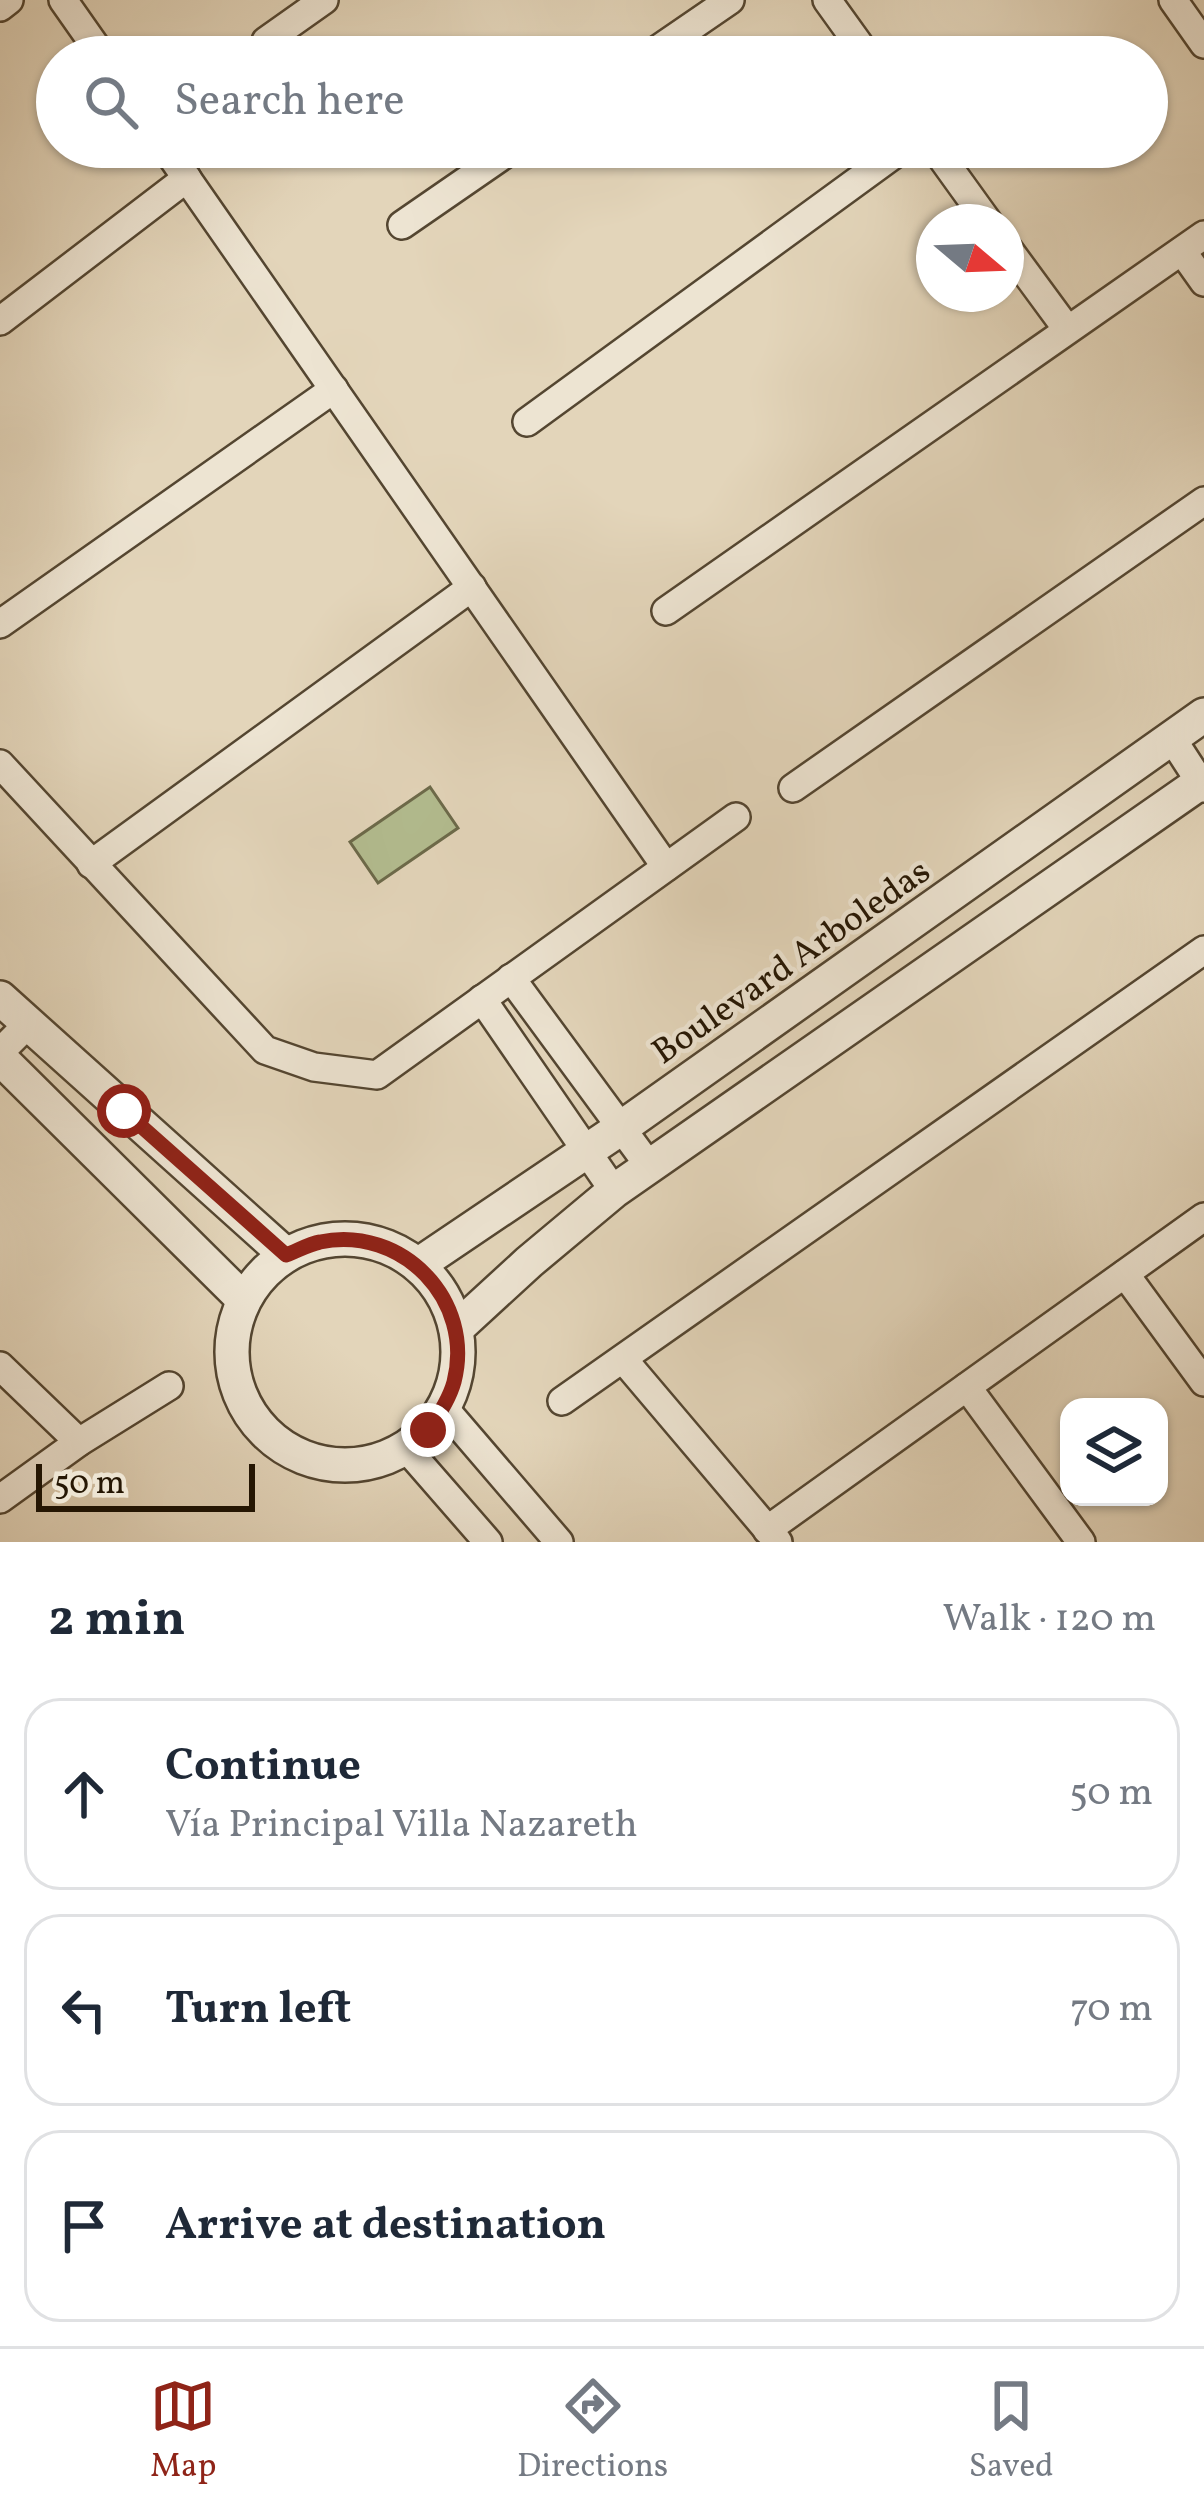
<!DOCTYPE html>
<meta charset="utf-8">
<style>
body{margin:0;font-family:Vollkorn,serif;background:#f6f6f7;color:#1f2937}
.controls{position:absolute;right:36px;bottom:36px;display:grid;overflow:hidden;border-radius:24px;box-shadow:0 3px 9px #0004}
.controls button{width:108px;height:108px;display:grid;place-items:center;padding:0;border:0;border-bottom:3px solid #e0e1e3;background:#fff;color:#1f2937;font:60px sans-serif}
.compass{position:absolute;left:916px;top:204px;width:108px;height:108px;border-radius:50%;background:#fff;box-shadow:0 3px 9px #0004;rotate:109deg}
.scale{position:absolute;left:36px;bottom:30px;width:219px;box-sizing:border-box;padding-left:12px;border:6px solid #251603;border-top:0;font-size:33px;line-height:42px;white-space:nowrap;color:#251603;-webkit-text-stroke:9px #ede4d2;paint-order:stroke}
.stop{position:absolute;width:36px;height:36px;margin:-27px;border:9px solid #8f2418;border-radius:50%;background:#fff}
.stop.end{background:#8f2418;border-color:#fff;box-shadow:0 3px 12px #0008}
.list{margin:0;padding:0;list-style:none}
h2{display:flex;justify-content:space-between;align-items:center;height:156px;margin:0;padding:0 48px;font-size:51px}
h2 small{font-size:39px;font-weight:400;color:#747a83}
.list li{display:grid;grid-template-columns:78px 1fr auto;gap:36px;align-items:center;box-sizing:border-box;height:192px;margin:0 24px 24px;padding:0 24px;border:3px solid #e0e1e3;border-radius:36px}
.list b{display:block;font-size:45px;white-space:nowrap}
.list p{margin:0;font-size:39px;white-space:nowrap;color:#747a83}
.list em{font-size:39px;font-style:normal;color:#747a83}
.icon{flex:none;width:66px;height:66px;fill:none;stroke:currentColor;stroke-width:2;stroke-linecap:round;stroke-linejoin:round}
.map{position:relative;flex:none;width:1204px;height:1542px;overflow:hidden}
.search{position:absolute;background:#fff;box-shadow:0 3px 9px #0004;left:36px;right:36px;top:36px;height:132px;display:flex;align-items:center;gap:30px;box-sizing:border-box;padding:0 42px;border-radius:66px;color:#747a83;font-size:45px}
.sheet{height:804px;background:#fff}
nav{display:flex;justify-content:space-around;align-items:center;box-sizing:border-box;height:168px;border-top:3px solid #e0e1e3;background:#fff;font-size:33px;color:#747a83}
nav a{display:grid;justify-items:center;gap:6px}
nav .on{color:#8f2418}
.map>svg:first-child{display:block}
</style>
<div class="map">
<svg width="1204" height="1542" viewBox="0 0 1204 1542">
<rect width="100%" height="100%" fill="#e3d5ba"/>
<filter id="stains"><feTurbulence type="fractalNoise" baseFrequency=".00167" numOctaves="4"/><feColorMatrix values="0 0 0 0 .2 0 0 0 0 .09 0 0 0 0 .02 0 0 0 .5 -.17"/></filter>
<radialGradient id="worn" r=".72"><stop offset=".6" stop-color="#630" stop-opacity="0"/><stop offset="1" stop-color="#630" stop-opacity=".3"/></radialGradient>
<path fill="#b3bd90" stroke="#6c6a4a" stroke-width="3" d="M430,787L458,828L378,883L350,842Z"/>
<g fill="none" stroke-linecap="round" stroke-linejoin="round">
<defs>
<g id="minor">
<path d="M63,0L103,57"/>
<path d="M827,0L868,57"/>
<path d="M1173,0L1204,44"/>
<path d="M0,7L9,0"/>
<path d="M266,41L324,0"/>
<path d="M647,57L730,0"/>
<path d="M165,147L666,867"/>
<path d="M934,147L988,222"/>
<path d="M402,225L515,147"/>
<path d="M1006,246L1067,329"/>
<path d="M1182,251L1204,282"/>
<path d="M0,321L187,178"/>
<path d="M527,422L904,147"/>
<path d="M666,611L1204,235"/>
<path d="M0,624L334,389"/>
<path d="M1171,737L1204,788"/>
<path d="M0,764L265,1050L314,1067L377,1075L736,817"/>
<path d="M793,788L1204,501"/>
<path d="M91,864L472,587"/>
<path d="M511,978L650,1167"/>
<path d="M482,999L614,1191"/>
<path d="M0,1052L27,1025"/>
<path d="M1125,1274L1204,1382"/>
<path d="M623,1359L778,1542"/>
<path d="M0,1366L79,1442"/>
<path d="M967,1387L1081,1542"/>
<path d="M562,1401L1204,950"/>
<path d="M444,1408L559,1542"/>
<path d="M406,1448L488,1542"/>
<path d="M0,1499L79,1442L169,1386"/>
<path d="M767,1530L1204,1217"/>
</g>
<g id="tertiary">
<path d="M0,998L286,1255"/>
<path d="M0,1058L244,1300"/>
<circle cx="345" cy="1352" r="113"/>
<path d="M418,1265L621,1128L1204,715"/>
<path d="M456,1329L529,1262L614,1191L1204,780"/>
</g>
</defs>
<use href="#minor" stroke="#544631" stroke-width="32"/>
<use href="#tertiary" stroke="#544631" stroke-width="38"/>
<use href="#minor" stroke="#ede4d2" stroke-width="27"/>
<use href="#tertiary" stroke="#ede4d2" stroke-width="33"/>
</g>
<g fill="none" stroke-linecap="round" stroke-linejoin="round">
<path stroke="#8f2418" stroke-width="15" d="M124,1111L286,1255C297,1251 309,1244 320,1242C402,1225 475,1300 454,1382C449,1400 439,1415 428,1430"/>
</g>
<g text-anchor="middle" stroke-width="9" stroke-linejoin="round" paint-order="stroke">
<g font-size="36" fill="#251603" stroke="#ede4d2">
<text transform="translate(790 960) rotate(-35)" y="13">Boulevard Arboledas</text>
</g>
</g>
<rect width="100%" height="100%" filter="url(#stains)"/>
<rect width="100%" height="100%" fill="url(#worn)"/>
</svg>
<div class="controls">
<button><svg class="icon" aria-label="layers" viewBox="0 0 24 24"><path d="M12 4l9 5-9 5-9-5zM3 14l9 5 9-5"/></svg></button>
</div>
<svg class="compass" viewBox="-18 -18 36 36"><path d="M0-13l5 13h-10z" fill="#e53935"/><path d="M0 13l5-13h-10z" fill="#747a83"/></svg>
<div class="scale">50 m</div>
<div class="stop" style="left:124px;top:1111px"></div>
<div class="stop end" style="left:428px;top:1430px"></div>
<div class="search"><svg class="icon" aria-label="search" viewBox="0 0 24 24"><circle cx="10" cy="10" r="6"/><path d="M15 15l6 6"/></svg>Search here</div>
</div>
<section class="sheet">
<h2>2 min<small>Walk · 120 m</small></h2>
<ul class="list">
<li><svg class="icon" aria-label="ahead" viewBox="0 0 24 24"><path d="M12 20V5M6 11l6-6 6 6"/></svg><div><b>Continue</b><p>Vía Principal Villa Nazareth</p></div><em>50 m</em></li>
<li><svg class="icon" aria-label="left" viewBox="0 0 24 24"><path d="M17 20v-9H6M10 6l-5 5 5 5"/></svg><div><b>Turn left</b></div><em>70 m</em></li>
<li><svg class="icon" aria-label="arrive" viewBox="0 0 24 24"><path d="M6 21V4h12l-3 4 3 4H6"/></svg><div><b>Arrive at destination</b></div></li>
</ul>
</section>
<nav>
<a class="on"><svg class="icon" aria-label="map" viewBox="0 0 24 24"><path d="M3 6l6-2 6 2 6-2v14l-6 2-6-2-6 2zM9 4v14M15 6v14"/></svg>Map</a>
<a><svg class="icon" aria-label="directions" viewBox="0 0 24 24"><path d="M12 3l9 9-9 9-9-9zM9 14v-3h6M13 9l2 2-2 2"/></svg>Directions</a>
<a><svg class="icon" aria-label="saved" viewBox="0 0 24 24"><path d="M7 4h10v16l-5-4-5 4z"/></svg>Saved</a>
</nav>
